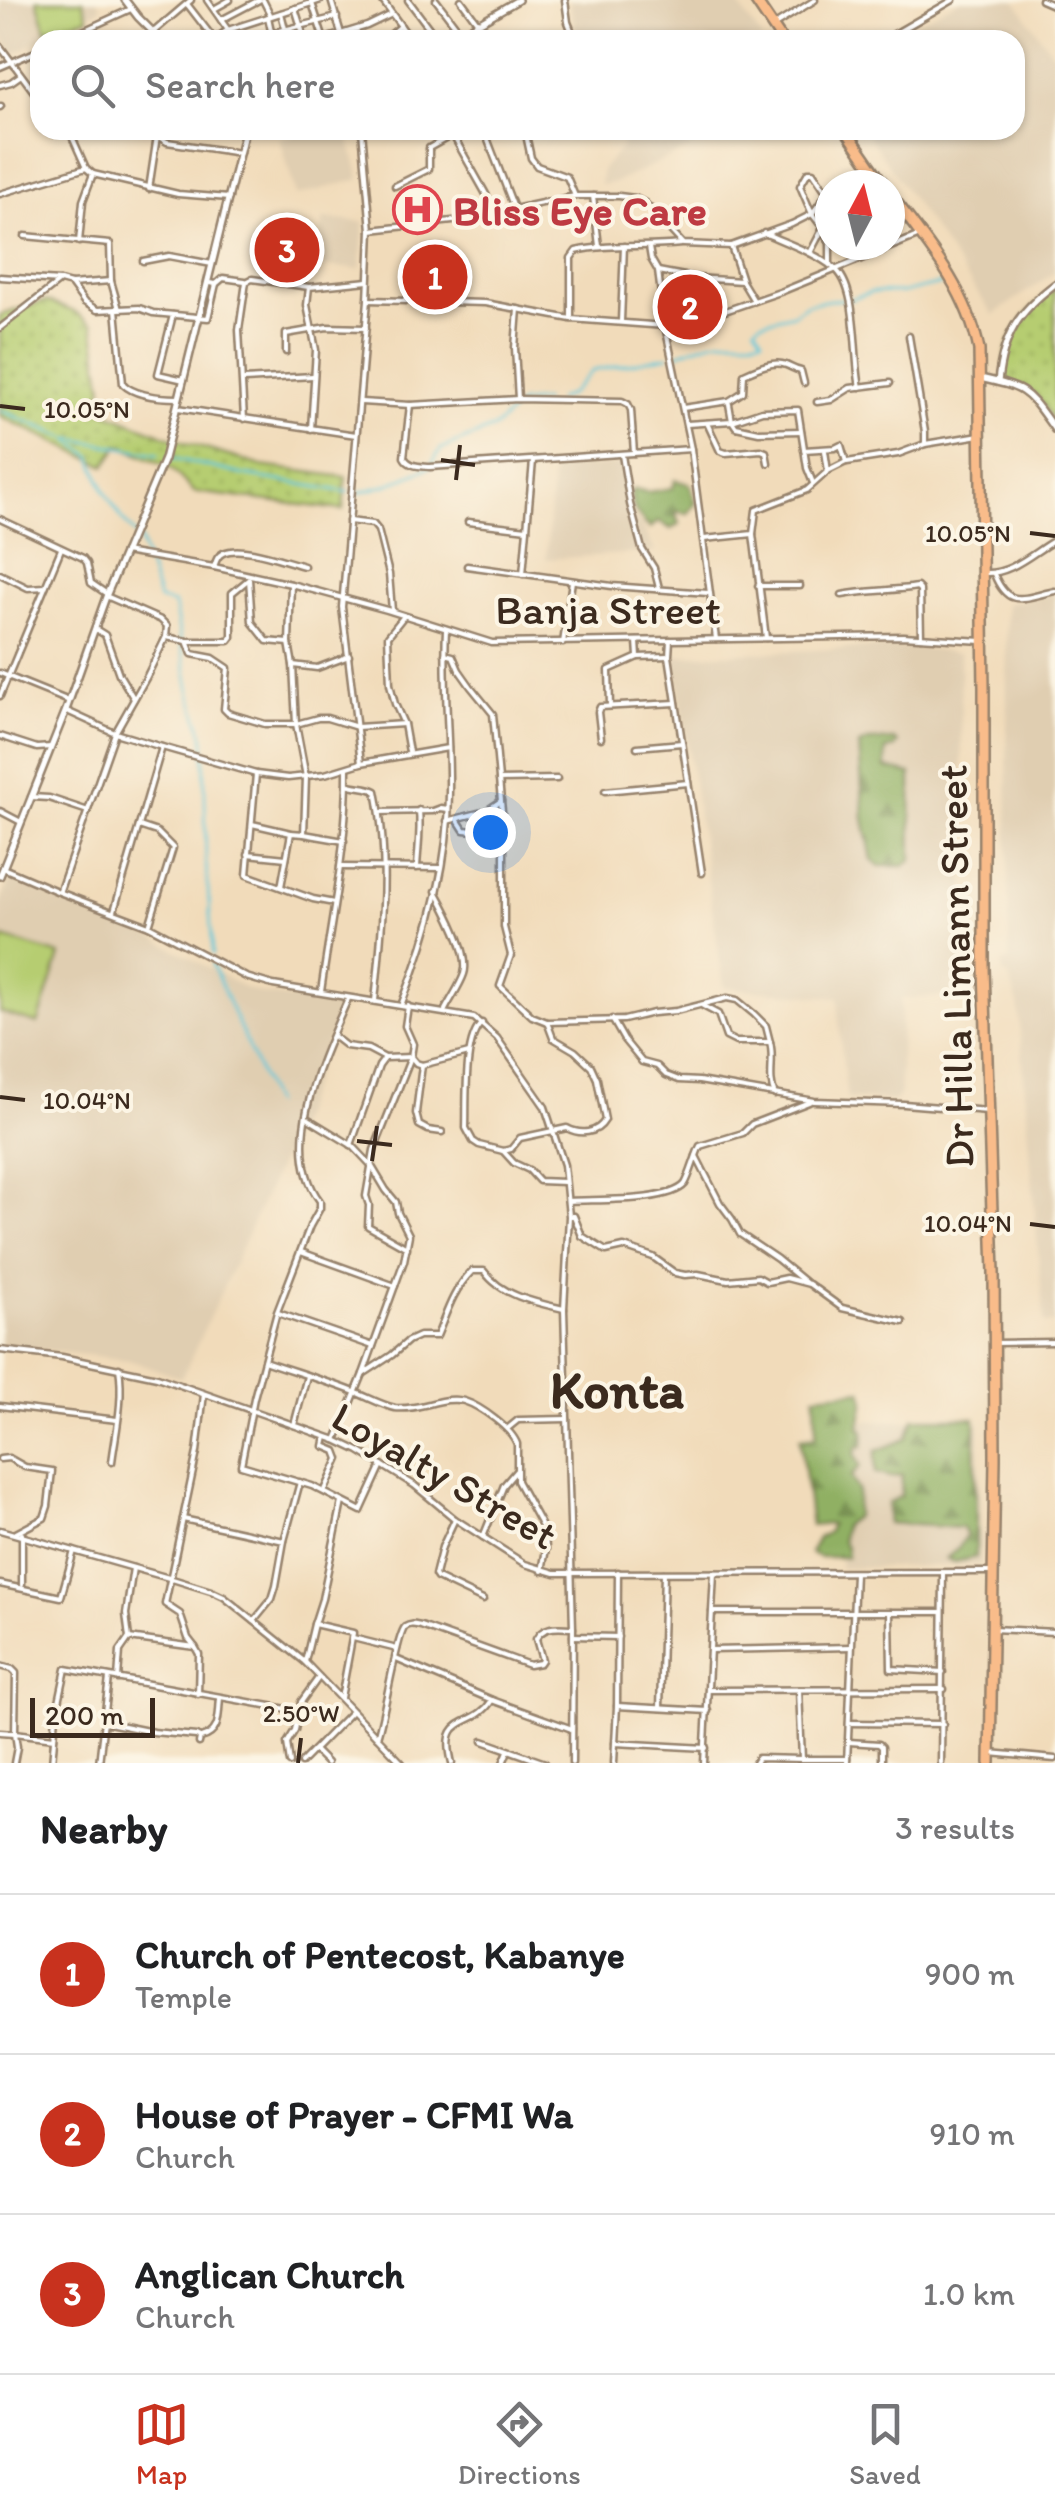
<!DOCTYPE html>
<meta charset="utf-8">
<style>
body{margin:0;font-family:Itim,sans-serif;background:#f6f6f6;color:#202124}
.compass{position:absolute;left:815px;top:170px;width:90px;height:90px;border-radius:50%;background:#fff;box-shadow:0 2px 8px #0004;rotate:7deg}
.scale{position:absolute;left:30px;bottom:25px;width:125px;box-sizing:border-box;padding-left:10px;border:5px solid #3b2a1e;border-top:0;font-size:28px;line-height:35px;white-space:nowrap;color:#3b2a1e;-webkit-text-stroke:8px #fcf5e5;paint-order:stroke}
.you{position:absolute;left:490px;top:832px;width:35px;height:35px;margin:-25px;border:8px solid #fff;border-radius:50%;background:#1a73e8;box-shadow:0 0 0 15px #1a73e833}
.badge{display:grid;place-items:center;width:65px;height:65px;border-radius:50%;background:#c8321e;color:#fff;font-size:32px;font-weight:700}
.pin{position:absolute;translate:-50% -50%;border:5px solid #fff;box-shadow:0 2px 10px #0006}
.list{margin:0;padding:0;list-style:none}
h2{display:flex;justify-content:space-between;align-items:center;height:130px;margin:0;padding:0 40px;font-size:42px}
h2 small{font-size:32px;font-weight:400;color:#757577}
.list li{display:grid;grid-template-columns:65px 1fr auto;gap:30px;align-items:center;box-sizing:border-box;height:160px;padding:0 40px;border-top:2px solid #e0e0e0}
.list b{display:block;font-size:38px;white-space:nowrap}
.list p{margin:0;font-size:32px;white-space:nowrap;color:#757577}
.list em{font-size:32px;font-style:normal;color:#757577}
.icon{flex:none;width:55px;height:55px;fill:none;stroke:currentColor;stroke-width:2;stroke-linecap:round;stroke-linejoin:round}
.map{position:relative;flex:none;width:1055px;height:1763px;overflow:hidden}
.search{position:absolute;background:#fff;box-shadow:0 2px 8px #0004;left:30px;right:30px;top:30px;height:110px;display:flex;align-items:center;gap:25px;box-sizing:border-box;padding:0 35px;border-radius:30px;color:#757577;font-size:38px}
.sheet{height:610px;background:#fff}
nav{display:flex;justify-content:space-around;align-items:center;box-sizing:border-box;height:140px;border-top:2px solid #e0e0e0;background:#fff;font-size:28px;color:#757577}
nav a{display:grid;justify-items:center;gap:5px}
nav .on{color:#c8321e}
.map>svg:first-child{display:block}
</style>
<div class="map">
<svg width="1055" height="1763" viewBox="0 0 1055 1763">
<defs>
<pattern id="grass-dots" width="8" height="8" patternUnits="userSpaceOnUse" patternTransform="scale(2.5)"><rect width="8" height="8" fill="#b6cd71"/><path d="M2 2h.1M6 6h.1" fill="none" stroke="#9db061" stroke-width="1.8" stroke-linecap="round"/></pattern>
<pattern id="forest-firs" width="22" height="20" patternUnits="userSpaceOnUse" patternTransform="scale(2.5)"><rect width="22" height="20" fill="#90b063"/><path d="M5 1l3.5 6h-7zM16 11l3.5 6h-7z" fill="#778f51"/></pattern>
</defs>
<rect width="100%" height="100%" fill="#fcf5e5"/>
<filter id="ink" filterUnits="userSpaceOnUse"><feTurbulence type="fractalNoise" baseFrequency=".01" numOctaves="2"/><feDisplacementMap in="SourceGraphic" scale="20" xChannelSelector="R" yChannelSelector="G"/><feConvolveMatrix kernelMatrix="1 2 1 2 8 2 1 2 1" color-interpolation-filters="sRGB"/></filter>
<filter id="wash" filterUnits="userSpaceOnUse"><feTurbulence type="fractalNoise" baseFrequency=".0048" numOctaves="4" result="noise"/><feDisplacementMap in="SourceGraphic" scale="40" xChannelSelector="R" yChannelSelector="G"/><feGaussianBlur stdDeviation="2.25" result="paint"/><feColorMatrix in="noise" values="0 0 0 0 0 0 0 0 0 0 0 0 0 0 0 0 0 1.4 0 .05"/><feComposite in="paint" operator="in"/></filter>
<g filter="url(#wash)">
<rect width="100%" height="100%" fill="#f1dbba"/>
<g fill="#e0ceb1">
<path d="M0,0H97L101,8L12,55L0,31Z"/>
<path d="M569,0H735L763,40H578Z"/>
<path d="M959,0H1015L1055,57V272L993,315L864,130H1015V40H886Z"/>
<path d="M309,130H347L360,179L296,196L280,138Z"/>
<path d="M612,130H728L617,182L600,185L602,169L623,146Z"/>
<path d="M323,219L364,222L360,269L319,266Z"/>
<path d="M622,464L629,511L644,529L655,552L546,559L553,468Z"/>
<path d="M1055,593V1323L1044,1324L1018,1004L1008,975L1003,974L1002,962H1009L1006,604Z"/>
<path d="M908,646L960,653L966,994L901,999L900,1094L895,1101L847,1099L838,1015L839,998L724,987L674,656Z"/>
<path d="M12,880L152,937L247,989L263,994L336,1005L339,1010L295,1129L182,1378L128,1360L0,1345V904L9,881Z"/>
<path d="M842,1421H979L981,1565L840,1568Z"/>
</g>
<g fill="url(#grass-dots)" stroke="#787c48" stroke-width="2.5">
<path d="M1055,289V423L1036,395L1005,378C999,344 1028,307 1055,289Z"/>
<path d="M46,301L75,312L93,325L103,388L93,407L179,441L262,466L346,477L343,510L194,492L170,467L119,445L105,466L0,416V315Z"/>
</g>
<g fill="url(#forest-firs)" stroke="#666d40" stroke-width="2.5">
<path d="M675,480L690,484L696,504L687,514L677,511L676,516L680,523L671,529L659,521L650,528C638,517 630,507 631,491L636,489L647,492L673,488Z"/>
<path d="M894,740L898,743L894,748L886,750V768L911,774L912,860L904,866H879L872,860L864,819L859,745L868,741Z"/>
<path d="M862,1390L865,1400L860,1427L864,1431L863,1446L857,1447L855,1455L860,1466L851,1477L858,1490L856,1516L844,1525L842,1540L846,1547L847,1557H820L810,1553L818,1538L828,1532L831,1524L811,1526L800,1438L816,1436L815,1395Z"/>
<path d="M914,1418H975L976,1557L955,1562L946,1559L959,1547L967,1535L962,1528L887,1523L888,1503L901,1496L902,1475L890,1477L875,1473L876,1451L906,1439Z"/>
</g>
<g fill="#b6cd71" stroke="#787c48" stroke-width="2.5">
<path d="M37,0H83L88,18L46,30Z"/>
<path d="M4,938L60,955L38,1024L0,1012V950Z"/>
</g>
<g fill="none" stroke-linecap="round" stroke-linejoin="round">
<g stroke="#5fc8da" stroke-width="2.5">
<path d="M677,354C691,349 705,342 719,340C735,337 748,342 763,338L755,326L761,322L793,314L807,304L830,300L852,299L872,292L903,293L944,283"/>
<path d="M557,399L569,395L592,371L668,356"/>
<path d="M0,410L64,437"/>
<path d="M67,438L91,456L104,490L122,519L140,540L159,600L174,604L189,687L204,739L206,863L213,954"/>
<path d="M72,439L159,454"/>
<path d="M169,457L244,475L348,492"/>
<path d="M358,493L387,485L430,467L441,449L494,428L521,403L544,401"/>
<path d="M212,964L273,1104"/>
</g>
</g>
</g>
<g filter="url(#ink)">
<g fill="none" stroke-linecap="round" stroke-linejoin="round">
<defs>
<g id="minor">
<path d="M207,0L235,40"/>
<path d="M263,0L270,14"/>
<path d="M311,0L324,40"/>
<path d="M331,0L343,40"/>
<path d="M382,0L411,40"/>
<path d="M408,0L438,40"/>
<path d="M436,0L461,33"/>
<path d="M461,0L478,23"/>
<path d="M565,0L568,22L575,40"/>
<path d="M1041,0L1055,6"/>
<path d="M187,4L214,39"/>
<path d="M295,8L305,40"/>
<path d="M214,9L230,0"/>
<path d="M281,13L288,40"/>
<path d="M268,17L273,40"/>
<path d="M221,20L259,0"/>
<path d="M773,26L815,0"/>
<path d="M271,33L337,17"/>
<path d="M63,40L131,9"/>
<path d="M144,40L191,0"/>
<path d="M213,40L228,30L321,0"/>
<path d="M321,40L367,26L392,14"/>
<path d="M384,40L401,26"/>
<path d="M884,40L953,0"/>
<path d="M0,46L40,100"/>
<path d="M0,67L40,50"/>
<path d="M0,85L11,82L21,75"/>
<path d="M0,107L1,106"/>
<path d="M69,130L86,168L93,174L178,194L229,198"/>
<path d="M433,130L439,141"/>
<path d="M450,130L496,212"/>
<path d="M484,130L514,208"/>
<path d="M525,130L531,158L537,166L567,177L575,196"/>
<path d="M395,186L429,169V148L461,130"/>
<path d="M149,189L157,136L167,142L240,153"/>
<path d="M0,194L86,168"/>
<path d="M593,196L599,246"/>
<path d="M830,205L827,193L813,172H808L800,186L812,214L823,228L830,243"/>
<path d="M371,230L462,220L575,196H619L635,198L645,203L683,244L731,246L792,224L812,214L827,193"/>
<path d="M764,233C788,244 814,252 834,268C859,286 853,356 860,387"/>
<path d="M25,236L110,244L111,281L119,309"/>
<path d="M79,242L83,201L93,174"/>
<path d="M830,245V265"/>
<path d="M731,246L742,280"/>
<path d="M649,247L651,259L658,271L695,278L742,281L754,301"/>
<path d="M810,253L823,228L830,208"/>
<path d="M143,261L169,256L212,264"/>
<path d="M658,271L665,326L691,449L716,639"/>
<path d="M0,277L60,281"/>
<path d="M209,283L216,284L223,278L245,281"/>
<path d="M71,284L111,281"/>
<path d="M368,300L485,303L571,319L665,326L683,324L719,313L783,291L920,235"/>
<path d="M116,309L123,384C135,396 162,398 179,398"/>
<path d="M518,309L515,348L518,399"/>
<path d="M173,315L158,374L184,380"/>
<path d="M571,319V258L576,251C611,243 646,248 681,244"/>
<path d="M621,321L624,246"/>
<path d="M0,328L60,281L71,284L84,302L97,310L139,308L153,313L208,318L216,284"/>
<path d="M909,336L925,432V444L980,435"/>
<path d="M286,352V334L327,327L366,328"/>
<path d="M244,380L313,376"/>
<path d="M361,402L410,405L518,399L622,401L628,404L631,410L634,453"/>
<path d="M817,402L831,400L850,388L890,383"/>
<path d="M729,404L732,421L736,427L759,432L801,431"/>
<path d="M410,405L404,457C409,467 420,466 430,467L691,449"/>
<path d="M178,408L356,435"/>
<path d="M683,408L729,401L743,392L744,374C755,369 773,360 786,365C791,367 795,370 801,371L804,383"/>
<path d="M244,419L239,330L246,282L252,279L309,287"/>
<path d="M707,423L720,451L726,453L761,450L766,452L768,463"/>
<path d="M687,424L732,421L762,411L798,410L807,468L813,483"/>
<path d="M311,429L316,350L307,305L309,287L368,281"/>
<path d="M825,451L828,471"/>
<path d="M622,455L630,504L642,549L654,568L659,588"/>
<path d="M847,462L898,454L925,444"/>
<path d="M0,519L83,558L87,563L91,583L107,594"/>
<path d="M349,521L373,524L378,530L389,574L392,611"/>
<path d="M468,522L527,529"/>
<path d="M753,534L766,638"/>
<path d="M704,539L753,534L756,510L807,490L828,471L846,462L841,445L835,448L804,450"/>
<path d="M124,552L214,567L291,584L387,610L492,643L903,636L982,641"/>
<path d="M467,566L612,586L708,593"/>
<path d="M214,567C216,561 217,556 223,553C242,544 284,561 304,566"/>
<path d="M983,573C1011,575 1032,553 1055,540"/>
<path d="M0,574L28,588L45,587"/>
<path d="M523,574L533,461"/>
<path d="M994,574C1008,609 1023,598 1055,591"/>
<path d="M249,579L252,622L267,641L289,643"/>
<path d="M758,586H800"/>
<path d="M842,595C866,590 893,591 917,587L920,590L921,637"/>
<path d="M106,596L161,620L167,626L166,637"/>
<path d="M404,616L388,636L390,684L395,704L404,724L409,752"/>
<path d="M97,630L105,635L119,674L134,699"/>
<path d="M670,640L669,656L702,873"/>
<path d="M187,641L192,654L213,658L228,668L224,709L228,713L265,724H296L318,718H327L357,727L404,724"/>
<path d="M563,643L572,581"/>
<path d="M445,654L453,656L459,670L471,687L493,714L501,801L486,811L447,821"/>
<path d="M638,657L668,656"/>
<path d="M293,665L317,668L349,656"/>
<path d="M0,673L69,701"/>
<path d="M0,696L61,549"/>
<path d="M610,706L609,670L638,657L637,641"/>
<path d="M67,711L115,733L162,747L256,774L288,778L325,774L361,763L448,748"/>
<path d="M0,736L37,748L51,747"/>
<path d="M601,738L598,712L600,707L676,703"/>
<path d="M637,747L682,743"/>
<path d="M361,763L342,607L368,300L371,230L362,130"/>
<path d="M256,774L247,875L313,899L334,903"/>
<path d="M499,780L557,779"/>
<path d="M347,784C357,788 367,786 376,791C390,860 382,931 375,1001"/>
<path d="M605,791L688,783"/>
<path d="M31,797L49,798L88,811"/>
<path d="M501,801L504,830V927L511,955L500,986L532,1016L547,1022L553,1038L575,1051L591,1066L597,1079L605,1120C597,1134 580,1135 567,1128L520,1138L511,1149L503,1151"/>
<path d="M0,811L21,822"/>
<path d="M380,812L433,811L441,808L448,809"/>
<path d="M457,819L464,830L483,832L504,830"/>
<path d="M252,824L291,833"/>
<path d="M139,826L157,832L173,848L149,926"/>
<path d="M304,834L344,841"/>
<path d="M248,854L286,858"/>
<path d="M340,867L441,868"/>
<path d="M3,868L59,892L149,926L246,977L273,985L474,1018L497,1038L545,1107L564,1165L569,1216L564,1309L573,1628L572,1763"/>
<path d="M417,868C418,848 421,831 419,810"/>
<path d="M281,887L291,833L304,834L306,777L296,724L293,665L289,643L291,584"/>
<path d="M60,890L115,733L146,678L166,637L187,641H229L232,637V593L249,579"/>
<path d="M436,891C446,909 471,954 464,974C460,986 451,998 445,1010"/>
<path d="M114,911L162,747"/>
<path d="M321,992C331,918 348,843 347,769"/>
<path d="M348,999C324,1054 278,1146 320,1201V1208L310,1226L277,1312L254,1398L241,1465L312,1486L361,1511L382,1465"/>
<path d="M402,1003C428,938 449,864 449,793C450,738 443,684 446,630"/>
<path d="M703,1006L718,1014L726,1037L736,1042H770C775,1060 767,1078 775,1095"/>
<path d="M612,1019L624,1040L642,1062L657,1066L666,1075L679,1080L699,1081L814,1101L904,1104L988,1111"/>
<path d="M547,1022L624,1020L653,1013L676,1011L727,998L737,1000L754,1014L766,1026L770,1042"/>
<path d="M482,1023C463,1038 467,1103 466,1128L473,1141L479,1145L503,1151L514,1163L529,1170L539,1181L564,1182"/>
<path d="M333,1036L346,1046L368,1049L385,1058L411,1057L416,1063L422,1065L416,1113L419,1125L428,1130L442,1132"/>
<path d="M422,1065L469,1053"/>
<path d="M307,1118L353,1146L371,1165L386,1190L396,1202L398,1213L409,1235L404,1261L363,1374L336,1440"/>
<path d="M351,1145L379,1066L385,1058"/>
<path d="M696,1156L720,1203L732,1219L740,1234L777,1259L805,1282"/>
<path d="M568,1201C594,1199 669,1203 685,1184C690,1176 695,1156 700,1146L743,1133L752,1124L809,1102"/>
<path d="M571,1216H574L582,1236L606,1251L624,1247L653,1257L675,1273L685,1275L698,1274L728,1280L758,1277L767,1282L786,1278L809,1284L842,1308L903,1322"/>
<path d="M407,1248L368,1226L369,1205L366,1196L374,1150L411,1057L413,1044L405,1026L408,1006"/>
<path d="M301,1252L395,1286"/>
<path d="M278,1313L373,1346"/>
<path d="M995,1343L1055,1342"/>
<path d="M0,1350L62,1357L157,1377L336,1440L359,1451L414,1485L455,1519L525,1564L555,1573L992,1572"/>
<path d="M264,1361C293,1371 323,1380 352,1391C366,1396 381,1405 395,1408C419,1411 444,1395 464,1401C480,1406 512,1429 517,1444V1481L545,1532L546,1549L542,1571"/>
<path d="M363,1374L392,1355L408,1341L419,1336H437C447,1312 453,1290 472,1271H484C501,1296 537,1303 564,1309"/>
<path d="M0,1406L117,1420"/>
<path d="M294,1425L307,1376"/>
<path d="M507,1429L518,1420L567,1419"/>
<path d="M0,1459L9,1458L25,1467L52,1471L48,1506L44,1518L16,1533"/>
<path d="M112,1462C116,1431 124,1400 119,1368"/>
<path d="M325,1490L339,1459L336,1451L324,1446L326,1437"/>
<path d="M183,1519L284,1541"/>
<path d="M455,1519L442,1547L435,1575L437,1578L483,1600"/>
<path d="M0,1530L169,1578L211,1591L224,1597L305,1662L402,1763"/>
<path d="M22,1534V1585"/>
<path d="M483,1537L504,1485L516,1471"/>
<path d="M0,1584L61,1597L74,1551"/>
<path d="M712,1612H942"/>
<path d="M890,1612L891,1669L943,1672"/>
<path d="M254,1621L272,1599L276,1586L284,1541L300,1482"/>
<path d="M314,1624L322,1599L342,1502"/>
<path d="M992,1629L1055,1632"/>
<path d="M573,1636L618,1637"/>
<path d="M129,1638L195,1647L199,1654L198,1694"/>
<path d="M353,1638L397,1649"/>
<path d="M195,1647L188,1638L180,1614L165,1604L197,1452L204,1394"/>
<path d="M711,1650L851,1647"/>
<path d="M396,1659L492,1700L572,1729"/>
<path d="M305,1662L314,1624L353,1633L341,1698"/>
<path d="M0,1666L12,1669L16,1673L15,1733L0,1732"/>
<path d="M118,1679L120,1651L129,1638L126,1614L133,1568"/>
<path d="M709,1690L944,1689"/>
<path d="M799,1690L802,1759H847"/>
<path d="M617,1706L618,1572"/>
<path d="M660,1708L664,1573"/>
<path d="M104,1722L153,1732L196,1736L200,1738L199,1743"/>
<path d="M849,1723L943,1724"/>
<path d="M377,1737C384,1719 397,1634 405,1627C411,1623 415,1625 421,1626L529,1665L540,1663L542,1660L536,1639C544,1624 559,1628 573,1628"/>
<path d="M201,1738C221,1733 218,1716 220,1698"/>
<path d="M483,1741L545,1763"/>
<path d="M849,1742L879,1744L882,1747V1763"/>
<path d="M615,1743L617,1706L708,1711"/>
<path d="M314,1750L327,1763"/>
<path d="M990,1753L1055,1759"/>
<path d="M14,1763L17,1747L15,1733L54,1738"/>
<path d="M52,1763L56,1716L66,1669L298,1711"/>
<path d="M99,1763L109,1678"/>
<path d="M290,1763L287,1743L295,1730L301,1702L319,1677"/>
<path d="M301,1763L350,1713"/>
<path d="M452,1763C439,1712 474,1730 492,1700"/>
<path d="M503,1763L508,1751"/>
<path d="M614,1763L615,1743L706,1748"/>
<path d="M704,1763L714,1573"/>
<path d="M755,1763L758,1758L802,1759"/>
<path d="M847,1763L855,1573"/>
<path d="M941,1763L943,1573"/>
</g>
<g id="tertiary">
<path d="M125,0L138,17L161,40"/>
<path d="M449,40L518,0"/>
<path d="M980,378C1029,389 1026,390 1055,430"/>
<path d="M998,382C1003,335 1018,312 1055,284"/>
<path d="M0,876L66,710L107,594L164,459L245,130"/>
</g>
<g id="trunk">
<path d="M755,0L782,40"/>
<path d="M846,130L884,185"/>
<path d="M890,194C927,243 967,289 979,350L984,688V968L994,1272L995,1459L990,1763"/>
</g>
</defs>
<use href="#minor" stroke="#96826c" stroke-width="9"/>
<use href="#tertiary" stroke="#96826c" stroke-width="10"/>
<use href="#trunk" stroke="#96826c" stroke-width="14"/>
<use href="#minor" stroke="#fff" stroke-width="4"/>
<use href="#tertiary" stroke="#fff" stroke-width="5"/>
<use href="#trunk" stroke="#f9bc8a" stroke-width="9"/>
</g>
</g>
<path fill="none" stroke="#3b2a1e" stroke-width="4" d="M0,406L25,409M441,460L475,465M456,480L460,445M1030,533L1055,536M0,1097L25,1100M357,1141L392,1145M372,1161L377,1126M1030,1224L1055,1227M298,1763L301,1738"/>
<defs>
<symbol id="hospital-ring" viewBox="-11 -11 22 22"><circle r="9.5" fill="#fcf5e5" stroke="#e0444e" stroke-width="1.5"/><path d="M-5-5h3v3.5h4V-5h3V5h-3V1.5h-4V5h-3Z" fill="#e0444e"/></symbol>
</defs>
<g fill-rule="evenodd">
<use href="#hospital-ring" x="390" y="182" width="55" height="55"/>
</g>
<g text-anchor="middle" stroke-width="8" stroke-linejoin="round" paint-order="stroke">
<g font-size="42" font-weight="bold" fill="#be3a42" stroke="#fcf5e5" text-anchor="start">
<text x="453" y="225">Bliss Eye Care</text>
</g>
<g font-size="42" fill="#3b2a1e" stroke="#fcf5e5">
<text x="608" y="624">Banja Street</text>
<text transform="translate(955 966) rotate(-91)" y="15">Dr Hilla Limann Street</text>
<text transform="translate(445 1475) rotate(30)" y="15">Loyalty Street</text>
</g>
<g font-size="52" font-weight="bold" fill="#3b2a1e" stroke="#fcf5e5">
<text x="617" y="1408">Konta</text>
</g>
</g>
<g font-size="25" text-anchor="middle" fill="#3b2a1e" stroke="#fcf5e5" stroke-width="8" stroke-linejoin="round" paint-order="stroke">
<text x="87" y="418">10.05°N</text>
<text x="968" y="542">10.05°N</text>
<text x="87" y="1109">10.04°N</text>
<text x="968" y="1232">10.04°N</text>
<text x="301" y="1722">2.50°W</text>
</g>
</svg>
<svg class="compass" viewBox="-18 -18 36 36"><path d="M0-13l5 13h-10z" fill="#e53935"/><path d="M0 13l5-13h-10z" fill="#757577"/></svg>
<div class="scale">200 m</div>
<div class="you"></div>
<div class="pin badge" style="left:435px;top:277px">1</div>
<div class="pin badge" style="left:690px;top:307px">2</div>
<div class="pin badge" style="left:287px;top:250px">3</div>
<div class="search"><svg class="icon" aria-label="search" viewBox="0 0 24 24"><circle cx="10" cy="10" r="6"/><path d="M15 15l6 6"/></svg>Search here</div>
</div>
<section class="sheet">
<h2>Nearby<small>3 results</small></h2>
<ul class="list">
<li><span class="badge">1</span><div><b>Church of Pentecost, Kabanye</b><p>Temple</p></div><em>900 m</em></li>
<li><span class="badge">2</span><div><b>House of Prayer - CFMI Wa</b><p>Church</p></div><em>910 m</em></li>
<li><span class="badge">3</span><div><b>Anglican Church</b><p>Church</p></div><em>1.0 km</em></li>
</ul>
</section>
<nav>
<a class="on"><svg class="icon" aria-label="map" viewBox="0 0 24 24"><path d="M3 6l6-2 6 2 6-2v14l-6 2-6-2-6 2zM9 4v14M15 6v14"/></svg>Map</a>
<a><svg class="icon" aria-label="directions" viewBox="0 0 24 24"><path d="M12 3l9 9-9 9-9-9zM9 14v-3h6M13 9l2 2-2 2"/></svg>Directions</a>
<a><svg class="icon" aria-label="saved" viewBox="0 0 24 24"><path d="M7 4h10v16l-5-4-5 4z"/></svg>Saved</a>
</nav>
